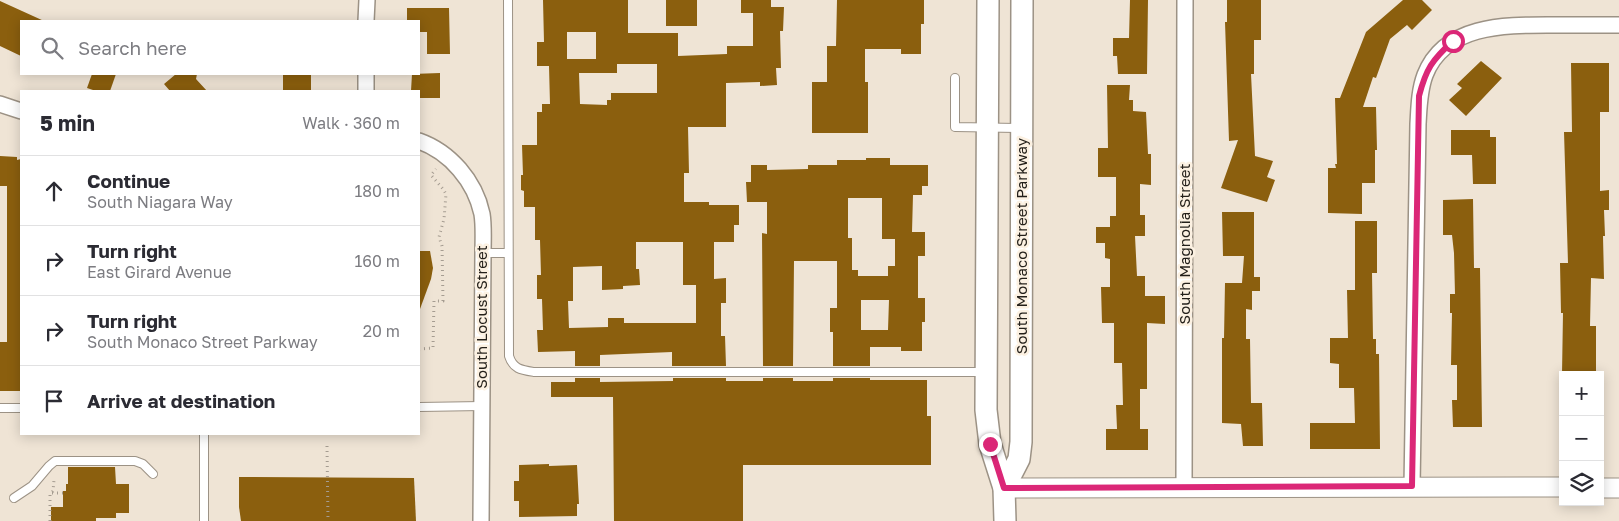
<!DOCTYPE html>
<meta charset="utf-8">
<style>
body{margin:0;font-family:"Golos Text",sans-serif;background:#f2f2f3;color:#2b2b33}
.controls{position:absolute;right:15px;bottom:15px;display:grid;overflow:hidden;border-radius:0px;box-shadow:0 2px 12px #0003}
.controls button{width:45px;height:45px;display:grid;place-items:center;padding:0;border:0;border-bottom:1px solid #e1e1e2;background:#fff;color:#2b2b33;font:25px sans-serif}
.stop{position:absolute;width:15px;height:15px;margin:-11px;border:4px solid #db2777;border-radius:50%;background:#fff}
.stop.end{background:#db2777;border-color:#fff;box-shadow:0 1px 5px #0008}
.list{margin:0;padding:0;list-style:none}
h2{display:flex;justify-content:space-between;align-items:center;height:65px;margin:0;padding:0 20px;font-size:21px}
h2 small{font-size:16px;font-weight:400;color:#7c7c81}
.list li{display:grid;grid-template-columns:32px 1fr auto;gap:15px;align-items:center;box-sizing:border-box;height:70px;padding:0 20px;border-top:1px solid #e1e1e2}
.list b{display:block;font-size:19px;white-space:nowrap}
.list p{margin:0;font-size:16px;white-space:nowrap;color:#7c7c81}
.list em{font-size:16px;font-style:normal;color:#7c7c81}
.icon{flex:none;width:28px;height:28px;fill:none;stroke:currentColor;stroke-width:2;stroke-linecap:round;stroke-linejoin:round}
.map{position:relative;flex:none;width:1619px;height:521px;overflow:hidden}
.search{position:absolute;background:#fff;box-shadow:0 2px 12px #0003;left:20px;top:20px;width:400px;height:55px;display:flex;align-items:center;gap:12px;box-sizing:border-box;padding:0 18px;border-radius:0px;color:#7c7c81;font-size:19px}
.panel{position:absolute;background:#fff;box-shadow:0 2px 12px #0003;left:20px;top:90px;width:400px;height:345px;border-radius:0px}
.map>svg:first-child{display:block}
</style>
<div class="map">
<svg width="1619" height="521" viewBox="0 0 1619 521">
<rect width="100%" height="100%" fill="#efe4d5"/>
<g fill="#8b5f0e" fill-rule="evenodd">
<path d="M543,0H628V33H678V56L727,54V46H753V13H741V0H771V7H784L783,31H780L781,68H776L777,85L760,86V82L726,83V127H688L689,173H684V202H709V205H739V225H734V242H714V279L726,278V303H721V336H725L726,366H672V352L600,355V366H575V351L538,352L537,330H543L542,299H537V275H541L540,240H535V207H524V191L521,190V175H523L522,145H537V112H542V104H550L549,66H537V42H544ZM567,32H596V59H567ZM617,64H657V93H611V100H607V105L580,104L579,73H617ZM636,242H683V285H696V323H624V318H608V327L569,328L568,301H573V267L602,266V290L623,289V286L640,285L639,269H636Z"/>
<rect x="666" y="0" width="31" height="26"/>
<path d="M837,0H924V24H921V54H901V49H865V82H868V133H812V82H827V46H836Z"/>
<path d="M1130,0H1148L1147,74H1118L1117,56H1113V38H1129Z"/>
<path d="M1227,0H1261V40H1254V74H1251L1255,156L1273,161L1267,177L1275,180L1267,202L1221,188L1238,140L1229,141L1225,22H1227Z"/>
<path d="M1403,0H1422L1432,10L1412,30L1407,25L1390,39L1376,78L1373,77L1363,107H1376L1377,150H1375V183H1362V214L1328,213V168H1336L1335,164H1337L1335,98H1340L1366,32Z"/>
<path d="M0,1L44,21H21V56L0,46Z"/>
<path d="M407,8H449L450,54H427V32H419V21H407Z"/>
<path d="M1481,61L1502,78L1466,116L1449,100L1462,88L1457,84Z"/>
<path d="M1571,63H1609V112H1600V191L1609,190V210H1604L1605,236H1603L1604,279L1591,278L1590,326H1596V374H1562L1563,313H1561L1560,263H1568L1564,132H1572Z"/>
<path d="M440,73V98H419V91H411L412,74Z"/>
<path d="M92,74H116L110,91H96L87,88Z"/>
<path d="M176,74H197L196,79L207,91H170L164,84Z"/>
<rect x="283" y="74" width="28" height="17"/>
<path d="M1107,85H1130L1129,100H1133V111L1146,112L1148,154H1151V185L1140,184V215H1145V236H1135L1137,276H1145V296H1165V324L1147,323V389H1140V429H1148V450H1106V429H1117L1116,405H1123L1122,363H1114V323H1102L1101,287H1110V259L1105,258V243H1096V227H1110V216H1116V177H1098V148H1108Z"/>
<path d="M1451,130H1490V137H1496V184H1473L1472,155H1451Z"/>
<path d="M0,156L17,157V160L21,159V391H0V342H7V186H0Z"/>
<path d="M866,158H890V165H928V186H922V195H913L912,232H925V256H918V298H925V322H922V351H901V347H870V366H833V332H830V308H837V261H794L793,366H763L762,233L767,234V202H747L746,182H751V165H767V170L808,169V165H837V160H866ZM848,198H882V239H895V266H888V276H858V270H852V238H848ZM861,300H889L888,330H861Z"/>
<path d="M1473,199L1474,268H1480L1482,427H1453L1452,400H1457V365H1451L1452,313H1450V294H1455L1454,253L1452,235H1443V200Z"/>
<path d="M1222,212H1254V277H1260V291H1252V310L1246,309V339H1250L1251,403H1262L1263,446H1243L1241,424L1222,423V338H1224L1225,283H1242L1244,256H1223Z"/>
<path d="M1355,221H1377V273H1372L1373,339H1376V354H1379L1380,449H1310V423H1355L1354,388H1339V364L1330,363V338H1348L1347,290H1355Z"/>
<path d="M419,251H430L433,268L431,279L420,309Z"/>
<path d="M575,378H600V382L673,381V378H726V381H763V378H793V381H833V378H870V380H927V416H931V465H743V521H614L613,397H551V382H575Z"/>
<path d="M549,464V466L577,465L579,504H577V516L519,517V501H514V481H519V465Z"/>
<path d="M68,467H115L116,484H129V513H116V518H96V521H51V507H63V491H66V484H68Z"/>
<path d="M239,477L414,478L416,521H241L239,507Z"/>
</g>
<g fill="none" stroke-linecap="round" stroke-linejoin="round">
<defs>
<g id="service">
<path d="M508,0L509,356C513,369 521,370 534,372H984"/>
<path d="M955,78V127L1020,128"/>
<path d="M483,253H508"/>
<path d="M419,407L482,406"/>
<path d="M0,408H21"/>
<path d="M14,498L32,486L49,466L55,461H135L143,464L153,474"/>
<path d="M204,521V434"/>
</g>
<g id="minor">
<path d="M366,21L367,0"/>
<path d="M366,91V74"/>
<path d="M0,104L21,111"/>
<path d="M419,141C450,152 475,181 482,214C484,226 483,240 483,253L481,521"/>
<path d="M1412,486L1418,124C1419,108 1419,91 1425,75C1445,23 1508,25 1554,25C1576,25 1597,25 1619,25"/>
<path d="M1184,488L1185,0"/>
</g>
<g id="tertiary">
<path d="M1004,488L1563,487"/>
<path d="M1600,488H1619"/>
</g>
<g id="secondary">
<path d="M988,0L986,410L990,444L1004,488L1005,521"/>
<path d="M1004,488L1019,459L1021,442L1022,0"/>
</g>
</defs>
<use href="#service" stroke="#9c9285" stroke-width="10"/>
<use href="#minor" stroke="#9c9285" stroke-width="18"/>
<use href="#tertiary" stroke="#9c9285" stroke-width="21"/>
<use href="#secondary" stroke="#9c9285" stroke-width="24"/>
<g stroke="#a59c91" stroke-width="3" stroke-dasharray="1 4" stroke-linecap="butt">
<path d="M419,349L433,348L434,301H443L442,246L439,237L444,219L446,194L443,189L431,175L436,169"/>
<path d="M327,446L328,521"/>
<path d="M52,493H63"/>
<path d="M50,521V495L53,491L54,480"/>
</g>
<use href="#service" stroke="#fff" stroke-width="8"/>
<use href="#minor" stroke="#fff" stroke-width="15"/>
<use href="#tertiary" stroke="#fff" stroke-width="19"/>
<use href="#secondary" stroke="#fff" stroke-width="21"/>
</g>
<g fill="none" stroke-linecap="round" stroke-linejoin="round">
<path stroke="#db2777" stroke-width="6" d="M990,444L1004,488L1412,486L1419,96C1426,69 1432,60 1453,41"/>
</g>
<g text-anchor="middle" stroke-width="5" stroke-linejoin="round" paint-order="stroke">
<g font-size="15" fill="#231f19" stroke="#fcf1e2">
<text transform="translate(1185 244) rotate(-90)" y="5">South Magnolia Street</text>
<text transform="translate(1022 246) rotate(-90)" y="5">South Monaco Street Parkway</text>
<text transform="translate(482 317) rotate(-90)" y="5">South Locust Street</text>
</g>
</g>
</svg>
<div class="controls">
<button>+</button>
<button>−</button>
<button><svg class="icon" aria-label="layers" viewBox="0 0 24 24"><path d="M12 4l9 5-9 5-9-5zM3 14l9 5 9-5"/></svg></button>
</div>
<div class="stop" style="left:1453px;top:41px"></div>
<div class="stop end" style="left:990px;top:444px"></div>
<div class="search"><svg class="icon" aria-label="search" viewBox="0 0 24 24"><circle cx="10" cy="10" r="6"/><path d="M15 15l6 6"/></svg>Search here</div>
<section class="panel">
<h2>5 min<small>Walk · 360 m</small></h2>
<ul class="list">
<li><svg class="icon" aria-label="ahead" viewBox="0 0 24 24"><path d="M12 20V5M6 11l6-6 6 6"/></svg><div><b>Continue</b><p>South Niagara Way</p></div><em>180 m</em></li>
<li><svg class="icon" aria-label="right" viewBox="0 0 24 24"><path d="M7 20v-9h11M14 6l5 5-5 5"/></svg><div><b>Turn right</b><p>East Girard Avenue</p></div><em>160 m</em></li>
<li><svg class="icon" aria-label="right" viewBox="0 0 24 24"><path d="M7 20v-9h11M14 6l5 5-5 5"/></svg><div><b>Turn right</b><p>South Monaco Street Parkway</p></div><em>20 m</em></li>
<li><svg class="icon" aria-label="arrive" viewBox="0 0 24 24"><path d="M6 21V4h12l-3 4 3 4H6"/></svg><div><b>Arrive at destination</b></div></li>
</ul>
</section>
</div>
